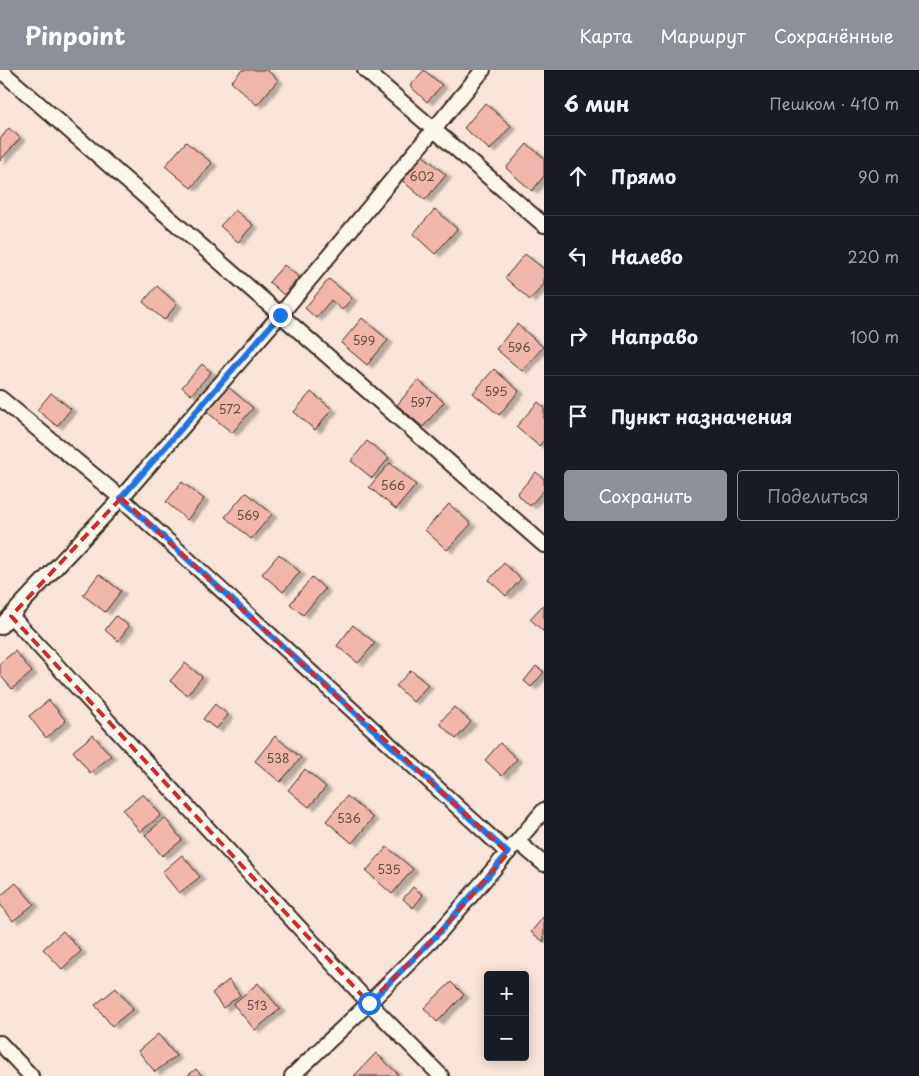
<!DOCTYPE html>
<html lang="ru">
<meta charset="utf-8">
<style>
body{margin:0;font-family:"Playpen Sans",sans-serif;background:#242831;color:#f1f3f6}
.controls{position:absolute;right:15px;bottom:15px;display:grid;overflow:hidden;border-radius:5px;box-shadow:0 2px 12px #0003}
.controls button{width:45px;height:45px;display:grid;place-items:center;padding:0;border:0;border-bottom:1px solid #363941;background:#171b24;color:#f1f3f6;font:25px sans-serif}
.stop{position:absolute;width:15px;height:15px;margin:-11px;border:4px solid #1a73e8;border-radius:50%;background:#fff}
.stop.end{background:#1a73e8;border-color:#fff;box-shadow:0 1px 5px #0008}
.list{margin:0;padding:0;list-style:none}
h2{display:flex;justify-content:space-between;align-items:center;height:65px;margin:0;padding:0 20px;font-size:21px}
h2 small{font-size:16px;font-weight:400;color:#9ea1a6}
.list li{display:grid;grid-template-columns:32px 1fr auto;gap:15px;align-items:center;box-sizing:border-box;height:80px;padding:0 20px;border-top:1px solid #363941}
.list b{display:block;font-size:19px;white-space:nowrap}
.list em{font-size:16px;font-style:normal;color:#9ea1a6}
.actions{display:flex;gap:10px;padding:15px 20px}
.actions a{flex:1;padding:11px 0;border:1px solid #8c9099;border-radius:5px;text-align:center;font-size:18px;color:#8c9099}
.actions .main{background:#8c9099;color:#fff}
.icon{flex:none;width:28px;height:28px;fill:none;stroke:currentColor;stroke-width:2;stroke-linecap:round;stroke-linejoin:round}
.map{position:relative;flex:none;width:544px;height:1006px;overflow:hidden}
header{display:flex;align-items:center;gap:30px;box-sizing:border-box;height:70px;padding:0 25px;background:#8c9099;color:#fff}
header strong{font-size:24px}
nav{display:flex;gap:28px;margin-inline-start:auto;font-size:18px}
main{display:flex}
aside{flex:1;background:#171b24}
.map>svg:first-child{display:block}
</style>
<header>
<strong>Pinpoint</strong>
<nav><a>Карта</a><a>Маршрут</a><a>Сохранённые</a></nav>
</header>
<main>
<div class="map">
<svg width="544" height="1006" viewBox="0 0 544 1006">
<defs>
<filter id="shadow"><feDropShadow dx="5.5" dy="3" stdDeviation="1" flood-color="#0004"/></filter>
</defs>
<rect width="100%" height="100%" fill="#f8e4d9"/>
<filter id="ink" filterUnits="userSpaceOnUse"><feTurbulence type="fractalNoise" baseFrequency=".02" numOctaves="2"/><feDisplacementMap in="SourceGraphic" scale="10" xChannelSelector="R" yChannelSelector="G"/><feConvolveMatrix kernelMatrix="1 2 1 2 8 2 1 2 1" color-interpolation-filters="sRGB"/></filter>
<g filter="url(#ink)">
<g fill="#f0b6ac" stroke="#3b2a1e" filter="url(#shadow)">
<path d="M242,0H267L278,10L257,35L231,12Z"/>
<path d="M424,0L442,15L427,32L410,16Z"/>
<path d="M485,33L511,56L490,80L464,58Z"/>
<path d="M9,58L20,68L0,91V69Z"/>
<path d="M186,72L212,93L191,118L165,96Z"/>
<path d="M527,74L544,88V106L532,121L506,98Z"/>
<path d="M420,83L446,105L425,130L399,108Z"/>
<path d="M435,139L457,159L435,184L413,164Z"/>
<path d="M235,140L253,155L238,172L220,156Z"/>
<path d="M525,184L544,199V214L530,230L505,208Z"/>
<path d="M284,195L299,207L284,225L269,212Z"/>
<path d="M329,209L352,228L342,240L331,230L316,248L305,238Z"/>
<path d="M157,216L177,234L164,250L143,232Z"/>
<path d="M362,248L388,270L367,295L341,273Z"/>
<path d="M517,254L543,277L522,301L496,279Z"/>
<path d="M202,294L211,302L191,325L182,317Z"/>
<path d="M494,299L519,321L499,345L473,323Z"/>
<path d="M418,310L444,332L423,357L397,335Z"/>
<path d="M227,316L253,338L232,363L206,341Z"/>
<path d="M311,322L332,339L315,360L294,342Z"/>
<path d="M51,323L71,339L57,356L37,340Z"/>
<path d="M538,332L544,337V370L539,376L516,357Z"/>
<path d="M367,371L389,388L372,408L351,391Z"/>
<path d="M390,393L416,415L396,439L369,417Z"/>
<path d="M536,402L544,409V420L530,436L517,424Z"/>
<path d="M182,412L204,429L187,450L166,432Z"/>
<path d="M246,422L272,444L251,469L225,447Z"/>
<path d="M449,434L471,454L447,480L425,460Z"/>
<path d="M279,484L300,502L283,522L262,504Z"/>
<path d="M504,493L521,509L506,526L489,510Z"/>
<path d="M99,504L121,521L105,542L83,525Z"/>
<path d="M312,507L325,519L303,545L290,534Z"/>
<path d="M544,534V562L530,549Z"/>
<path d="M116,546L129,556L118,571L105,560Z"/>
<path d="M353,555L375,573L358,593L337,576Z"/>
<path d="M15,581L32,602L12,619L0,605V593Z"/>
<path d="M185,593L202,607L187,625L170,611Z"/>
<path d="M536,596L544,602L531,617L524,611Z"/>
<path d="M411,600L428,615L413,632L396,616Z"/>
<path d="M49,630L66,651L46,668L29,646Z"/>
<path d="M215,634L228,645L216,659L203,649Z"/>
<path d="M454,637L471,652L456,669L439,653Z"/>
<path d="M93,665L111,686L90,703L73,681Z"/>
<path d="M275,666L301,688L280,712L255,691Z"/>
<path d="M500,673L517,689L502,706L485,690Z"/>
<path d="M305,699L326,717L309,737L288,720Z"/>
<path d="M143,724L161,745L140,762L123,740Z"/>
<path d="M347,726L373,748L352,773L326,751Z"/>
<path d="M165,748L182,770L162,786L145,765Z"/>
<path d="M387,777L413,799L392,824L366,801Z"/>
<path d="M182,785L200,807L179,823L162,802Z"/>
<path d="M16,813L34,834L13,851L0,834V826Z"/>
<path d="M413,817L423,825L413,838L403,829Z"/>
<path d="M544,846V872L531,862Z"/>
<path d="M63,861L81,881L62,899L43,879Z"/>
<path d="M229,910L240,925L223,938L212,923Z"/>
<path d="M451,912L464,925L437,952L424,938Z"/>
<path d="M258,913L280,939L255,960L233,934Z"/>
<path d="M116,918L133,939L112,956L95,935Z"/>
<path d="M158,964L176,986L155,1002L138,981Z"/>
<path d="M376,983L398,1004L395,1006H354Z"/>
<path d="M196,999L202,1006H187Z"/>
</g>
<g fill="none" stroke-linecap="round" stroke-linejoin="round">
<defs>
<g id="minor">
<path d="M0,0L544,475"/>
<path d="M365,0L544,155"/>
<path d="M0,328L121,428L508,783"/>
<path d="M11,546L369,933L441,1006"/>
<path d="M0,557L121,428L280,245L483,0"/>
<path d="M518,772L544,794"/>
<path d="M0,973L31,1006"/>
<path d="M292,1006L369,933L440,862L544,740"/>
</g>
</defs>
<use href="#minor" stroke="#3b2a1e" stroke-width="18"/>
<use href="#minor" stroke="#fbf7ec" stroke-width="14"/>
</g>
</g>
<g fill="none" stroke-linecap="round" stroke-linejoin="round" filter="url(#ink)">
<path stroke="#1a73e8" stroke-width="6" d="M280,245L121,428L508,783L440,862L369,933"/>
</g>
<path fill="none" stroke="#d62828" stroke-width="4" stroke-dasharray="10 6" stroke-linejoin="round" d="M121,428L508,783L440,862L369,933L11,546Z"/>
<g text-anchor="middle" stroke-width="5" stroke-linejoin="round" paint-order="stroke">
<g font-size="12" fill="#684d42">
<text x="422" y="111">602</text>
<text x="364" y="275">599</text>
<text x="519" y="282">596</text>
<text x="496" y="326">595</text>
<text x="421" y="337">597</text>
<text x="230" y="344">572</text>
<text x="393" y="420">566</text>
<text x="248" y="450">569</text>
<text x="278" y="693">538</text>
<text x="349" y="753">536</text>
<text x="389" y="804">535</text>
<text x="257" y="940">513</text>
</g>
</g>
</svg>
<div class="controls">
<button>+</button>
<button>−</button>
</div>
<div class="stop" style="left:369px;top:933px"></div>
<div class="stop end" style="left:280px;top:245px"></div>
</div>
<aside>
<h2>6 мин<small>Пешком · 410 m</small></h2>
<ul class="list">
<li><svg class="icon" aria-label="ahead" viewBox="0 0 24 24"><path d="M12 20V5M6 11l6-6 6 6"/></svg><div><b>Прямо</b></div><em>90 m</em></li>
<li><svg class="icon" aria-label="left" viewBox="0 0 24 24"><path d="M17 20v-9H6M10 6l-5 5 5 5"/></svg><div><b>Налево</b></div><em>220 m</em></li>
<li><svg class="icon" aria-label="right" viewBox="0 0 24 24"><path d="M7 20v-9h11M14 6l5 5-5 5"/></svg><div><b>Направо</b></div><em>100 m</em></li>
<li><svg class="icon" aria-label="arrive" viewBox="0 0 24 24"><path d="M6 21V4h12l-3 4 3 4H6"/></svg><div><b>Пункт назначения</b></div></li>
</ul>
<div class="actions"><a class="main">Сохранить</a><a>Поделиться</a></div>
</aside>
</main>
